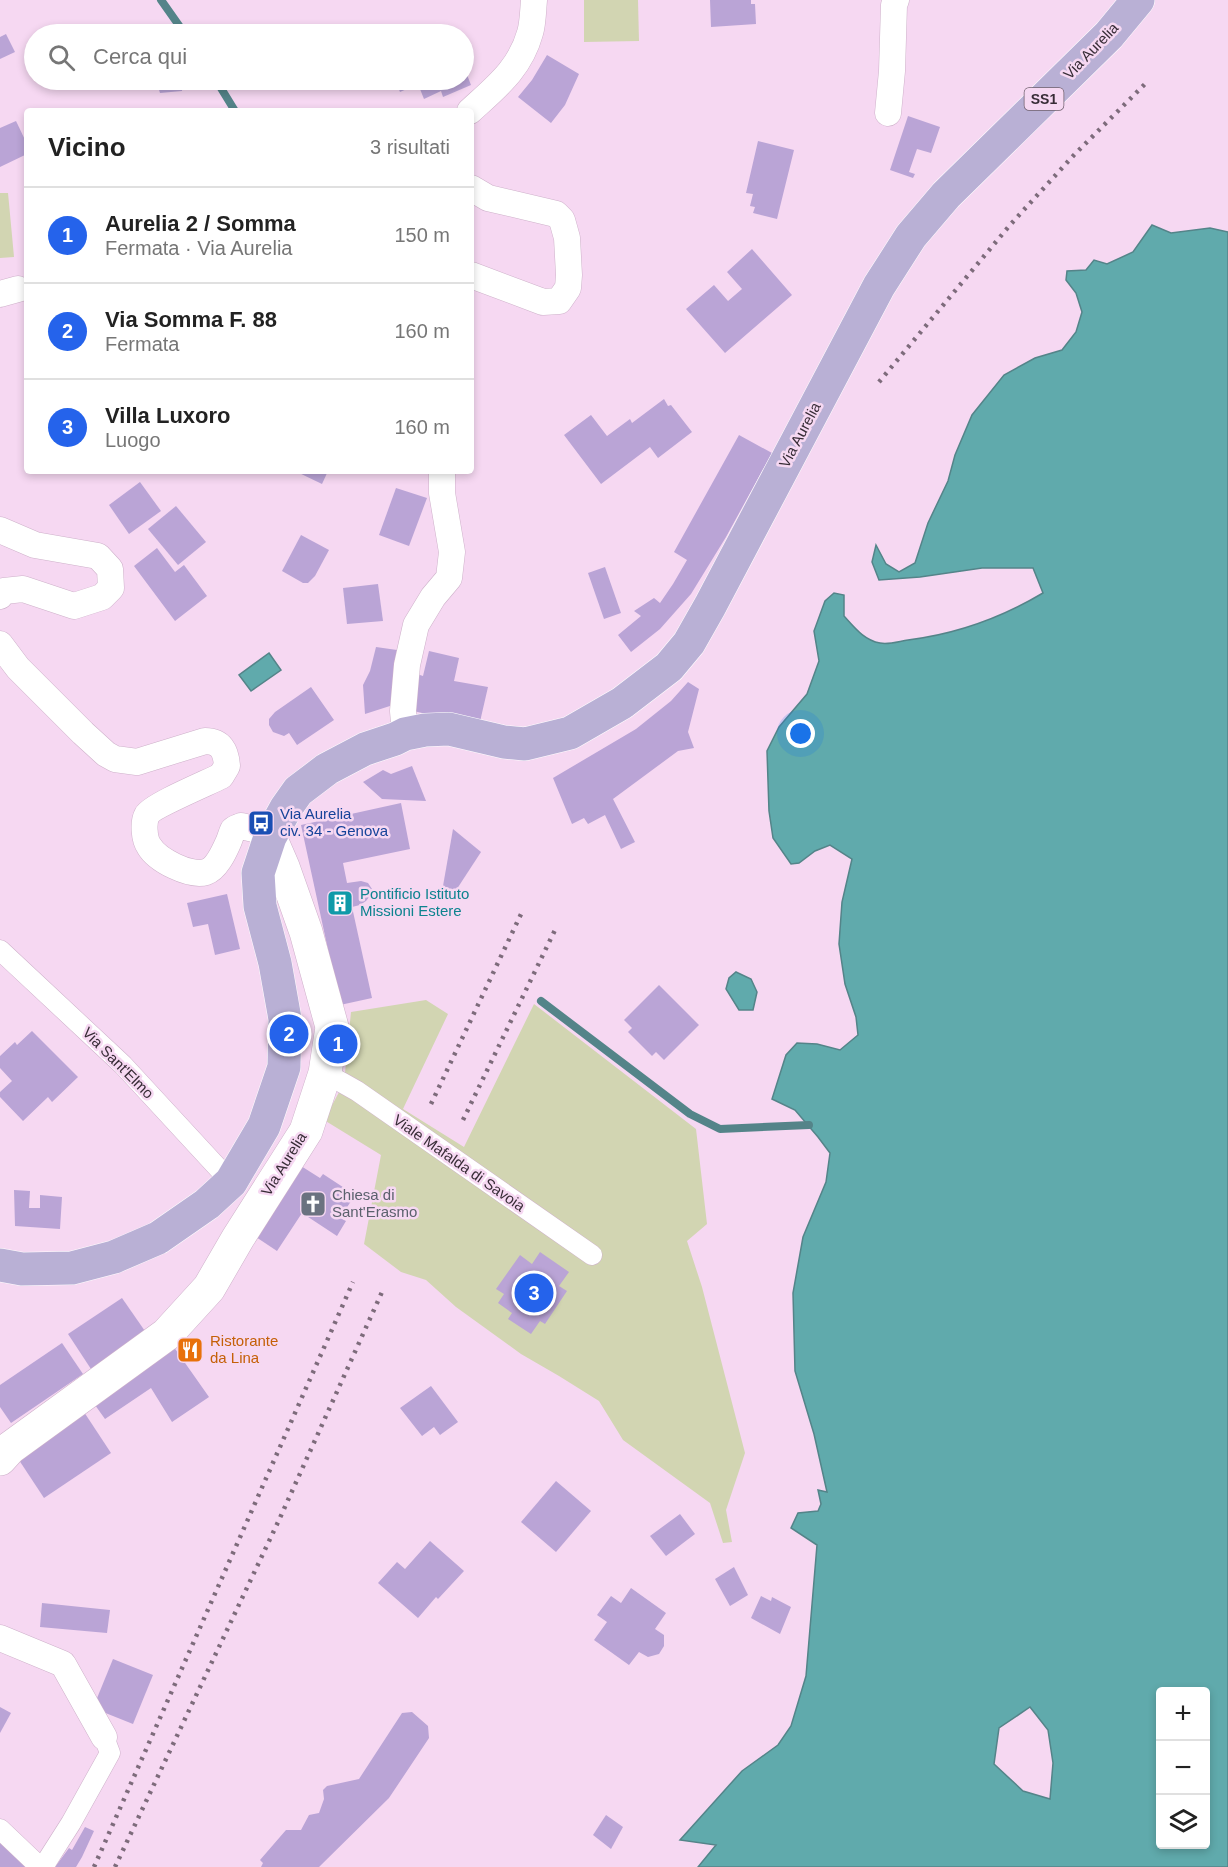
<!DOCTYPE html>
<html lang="it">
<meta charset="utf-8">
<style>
body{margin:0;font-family:Arial,sans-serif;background:#f2f2f2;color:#222}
.controls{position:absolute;right:18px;bottom:18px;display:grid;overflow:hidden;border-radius:6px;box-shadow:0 3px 9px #0003}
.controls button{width:54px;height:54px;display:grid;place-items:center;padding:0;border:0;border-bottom:2px solid #e0e0e0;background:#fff;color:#222;font:30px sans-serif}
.you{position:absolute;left:801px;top:734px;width:21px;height:21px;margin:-15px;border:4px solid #fff;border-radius:50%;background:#1a73e8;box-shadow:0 0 0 9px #1a73e833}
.badge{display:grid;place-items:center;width:39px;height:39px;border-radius:50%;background:#2563eb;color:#fff;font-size:20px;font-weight:700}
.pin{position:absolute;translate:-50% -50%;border:3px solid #fff;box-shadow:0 2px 6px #0006}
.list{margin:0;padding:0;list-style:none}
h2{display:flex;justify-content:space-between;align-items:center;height:78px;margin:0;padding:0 24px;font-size:26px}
h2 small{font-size:20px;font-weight:400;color:#767676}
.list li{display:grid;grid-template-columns:39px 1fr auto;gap:18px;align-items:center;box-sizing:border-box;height:96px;padding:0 24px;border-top:2px solid #e0e0e0}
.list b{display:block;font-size:22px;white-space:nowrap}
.list p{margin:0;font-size:20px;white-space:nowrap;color:#767676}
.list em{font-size:20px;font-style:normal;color:#767676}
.icon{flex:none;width:33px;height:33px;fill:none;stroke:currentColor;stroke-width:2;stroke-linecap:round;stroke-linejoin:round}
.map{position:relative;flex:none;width:1228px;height:1867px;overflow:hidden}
.search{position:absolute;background:#fff;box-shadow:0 3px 9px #0003;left:24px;top:24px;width:450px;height:66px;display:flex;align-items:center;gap:15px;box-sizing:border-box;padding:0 21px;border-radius:33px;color:#767676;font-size:22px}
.panel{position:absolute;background:#fff;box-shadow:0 3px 9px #0003;left:24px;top:108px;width:450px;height:366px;border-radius:6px}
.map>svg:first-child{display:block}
</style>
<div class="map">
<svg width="1228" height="1867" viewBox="0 0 1228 1867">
<rect width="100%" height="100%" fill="#f6d8f2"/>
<g fill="#d2d5b2">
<path d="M584,0H638L639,41L584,42Z"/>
<path d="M0,193H8L14,257L0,258Z"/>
<path d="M426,1000L448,1014L403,1109L464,1147L534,1004L696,1129L707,1224L687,1241L702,1287L745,1453L726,1510L732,1542L723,1543L710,1503L623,1440L599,1401L559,1376L521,1354L456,1307L426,1280L401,1272L364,1244L381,1155L324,1120L344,1083L351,1012Z"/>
</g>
<g fill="#60aaac" stroke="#548489" stroke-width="1.5" fill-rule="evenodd">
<path d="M1152,225L1171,233L1210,228L1228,232V1867H698L716,1845L680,1840L742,1771L778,1745L791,1726L806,1676L817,1545L791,1528L798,1513L818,1511L821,1504L818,1490L827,1492L814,1434L795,1371L793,1293L803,1237L826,1182L830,1153L818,1137L795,1110L772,1099L786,1055L797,1043L817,1044L840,1050L858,1035L856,1017L845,984L839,944L842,902L852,859L830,845L815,851L799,863L791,864L773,838L769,811L767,751L779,727L807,694L819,661L814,631L825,601L834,593L844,595V616C855,628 864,640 880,643C889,645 900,641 908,640C957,634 1001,618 1043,593L1033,568H982L920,577L879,580L872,562L876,545L886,564L899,572L915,563L928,523L948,481L955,455L972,415L1004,375L1035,358L1062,350L1076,332L1082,312L1076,293L1066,280L1067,271L1086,270L1094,260L1107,264L1133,252ZM1160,1692H1206V1844H1160ZM1030,1707L1048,1730L1053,1763L1050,1799L1023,1791L994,1764L999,1728Z"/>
<path d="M269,653L281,670L251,691L239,675Z"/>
<path d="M736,972L751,979L757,992L753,1010H739L726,989L729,978Z"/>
</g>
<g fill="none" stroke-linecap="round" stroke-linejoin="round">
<g stroke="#548489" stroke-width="8">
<path d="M161,0L185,34"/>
<path d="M216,80L235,111"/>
<path d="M541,1001L690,1114L720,1129L809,1125"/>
</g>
</g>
<g fill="#baa4d6">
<path d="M710,0H751V4H755L756,24L711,27Z"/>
<path d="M64,28L83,33L82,34H63Z"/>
<path d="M6,34L15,52L0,59V37Z"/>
<path d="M547,55L579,74L565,105L551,123L518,97L532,80Z"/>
<path d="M464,67L471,85L443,97L441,91L424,99L418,84L400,92L395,80H464Z"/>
<path d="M74,80H88L87,83Z"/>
<path d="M156,80H183L182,91L160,93Z"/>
<path d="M908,116L940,127L931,153L917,149L909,172L915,174L913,178L890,170Z"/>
<path d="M16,121L27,144V154L0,167V128Z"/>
<path d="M758,141L794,150L777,219L753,213L755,207L750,206L753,194L746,193Z"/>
<path d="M752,249L792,295L725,353L686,309L714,285L728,301L742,289L727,272Z"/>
<path d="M664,399L668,406L671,405L692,432L658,458L650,447L601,484L564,435L591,415L607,436L630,419L632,423Z"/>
<path d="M739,435L772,453L726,537L691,594L660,629L631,652L618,635L641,616L634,611L654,598L660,603L673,584L687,560L674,552Z"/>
<path d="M295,471H328L322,484Z"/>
<path d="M140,482L161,511L129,534L109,505Z"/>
<path d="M396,488L427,498L409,546L379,535Z"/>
<path d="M176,506L206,542L178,565L148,529Z"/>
<path d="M301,535L329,550L315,576L308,583H303L282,571Z"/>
<path d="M157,548L175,572L184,565L207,596L175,621L134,566Z"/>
<path d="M605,567L621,613L604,619L588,573Z"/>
<path d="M378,584L383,621L347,624L343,588Z"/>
<path d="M376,647L397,650L394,665L393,705L365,714L363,685L370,671Z"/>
<path d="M429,651L459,658L454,681L488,687L479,726L409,710L417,674L423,676Z"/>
<path d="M688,682L699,689L688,732L694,748L678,751L613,799L635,842L621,849L605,815L588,824L584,818L572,824L553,778L636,729L671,701Z"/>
<path d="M311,687L334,720L297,745L289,733L284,736L273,732L269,725V719L275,712Z"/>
<path d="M412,766L426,801L382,799L363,782L383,770L391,774Z"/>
<path d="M401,803L410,849L343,863L347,883L361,881L368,883L372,889L370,896L366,901L360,905L352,907L372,998L340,1005L301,825Z"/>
<path d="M453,829L481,852L451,898L443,886Z"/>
<path d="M227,894L240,949L215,955L208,924L193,927L187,903Z"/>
<path d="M659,985L699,1025L664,1060L656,1052L652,1056L628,1032L632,1028L624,1020Z"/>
<path d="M32,1031L78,1077L52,1102L48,1097L23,1121L0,1097V1092L12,1081L0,1068V1056L15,1042L17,1045Z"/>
<path d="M301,1166L320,1178L323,1174L355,1195L340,1218L346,1221L337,1236L302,1213L277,1251L256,1237Z"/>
<path d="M14,1190L30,1191L29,1208H40V1195L62,1197L60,1229L15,1226Z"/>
<path d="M540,1252L569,1272L559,1286L567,1291L545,1324L540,1321L531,1334L508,1319L512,1313L498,1303L504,1294L496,1289L520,1255L532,1264Z"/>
<path d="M122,1298L147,1334L91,1369L68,1334Z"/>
<path d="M62,1343L83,1374L11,1423L0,1407V1385Z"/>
<path d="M171,1343L209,1397L172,1422L151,1388L105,1419L90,1398Z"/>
<path d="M431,1386L458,1422L440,1435L434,1427L422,1436L400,1408Z"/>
<path d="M82,1409L111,1453L44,1498L15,1454Z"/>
<path d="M556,1481L591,1511L556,1552L521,1522Z"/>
<path d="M680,1514L695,1534L666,1556L650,1536Z"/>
<path d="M430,1541L464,1571L438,1599L436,1597L418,1618L378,1583L397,1562L405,1569Z"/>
<path d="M734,1567L748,1595L730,1606L715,1579Z"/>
<path d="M631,1588L666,1613L655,1629L664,1635V1646L659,1654L648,1657L639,1652L629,1665L594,1640L607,1622L597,1615L611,1596L621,1603Z"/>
<path d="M761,1596L771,1601L772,1597L791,1607L780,1634L751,1618Z"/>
<path d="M42,1603L110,1610L107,1633L40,1627Z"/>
<path d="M113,1659L153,1675L133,1724L93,1708Z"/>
<path d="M0,1707L11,1713L0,1733Z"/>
<path d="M412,1712L428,1726L429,1738L389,1798L319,1867H261L263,1863L260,1860L286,1830H301L309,1815L319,1813L324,1799L323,1790L327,1786L359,1779L402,1713Z"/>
<path d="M606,1815L623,1827L611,1849L593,1835Z"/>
<path d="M85,1827L94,1831L82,1857L76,1867H55L69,1848L72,1850Z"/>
<path d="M0,1834L28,1865L26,1867H0Z"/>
</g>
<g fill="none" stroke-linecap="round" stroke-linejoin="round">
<defs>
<g id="pedestrian">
<path d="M0,950L123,1065L231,1182"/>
<path d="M325,1073L357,1091L592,1255"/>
<path d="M0,1829L40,1867"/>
<path d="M43,1867L71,1823L110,1753L104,1737"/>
</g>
<g id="minor">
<path d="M470,111C496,87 520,69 530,33C533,23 533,11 534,0"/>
<path d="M888,113L892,71L894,5L896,0"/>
<path d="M471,188L488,198L556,214L562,220L567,238L569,275L568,288L559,301L543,302L471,275"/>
<path d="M0,294L18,289"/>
<path d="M0,530L35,545L98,556L110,569L111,588L102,597L74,606L23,589L4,591L0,596"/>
<path d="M0,644L18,668L83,733L106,754L115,759L137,762L205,741C221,741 226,751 227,766L221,776C207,783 152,806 147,815C143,822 144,839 149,846C157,860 190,877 206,872C216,869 224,852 228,843C230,839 231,834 233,830C235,828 239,827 241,826L254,829L270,837"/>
<path d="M405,734L403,711L407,665L416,625L433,597L449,578L452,552L442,493V471"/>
<path d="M0,1638L63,1664L104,1737"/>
</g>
<path id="tertiary" d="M0,1459L10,1448L167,1334L209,1288L238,1238L306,1131L325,1073L332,1027L306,932L283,867L270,837"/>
<path id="primary" d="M0,1265L22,1269L72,1268L114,1257L158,1238L207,1204L231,1182L264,1126L284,1067L285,1019L275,963L260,906L258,873L270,837L286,808L298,791L327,769L365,749L395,739L405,734L425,730L449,729L504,742L525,744L570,733L622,703L669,667L689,643L710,606L879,286L911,236L946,195L1109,35L1138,0"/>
</defs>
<use href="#pedestrian" stroke="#ceb1ca" stroke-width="21"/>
<use href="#minor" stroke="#ceb1ca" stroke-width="27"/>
<use href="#tertiary" stroke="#ceb1ca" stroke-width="34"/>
<use href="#primary" stroke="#fff" stroke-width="34"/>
<use href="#pedestrian" stroke="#fff" stroke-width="20"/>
<use href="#minor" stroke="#fff" stroke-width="26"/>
<use href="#tertiary" stroke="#fff" stroke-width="33"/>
<use href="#primary" stroke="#b9b0d5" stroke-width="33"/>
<g stroke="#7d6b7b" stroke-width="4.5" stroke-dasharray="3 6" stroke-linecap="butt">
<path d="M879,382L1010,225L1074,155L1148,81"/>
<path d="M431,1104L522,912"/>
<path d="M463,1120L555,930"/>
<path d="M94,1867L353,1282"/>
<path d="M115,1867L279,1520L382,1292"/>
</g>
</g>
<defs>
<symbol id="bus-square" viewBox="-11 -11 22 22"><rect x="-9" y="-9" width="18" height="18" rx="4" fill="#1a4fb4" stroke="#f6d8f2"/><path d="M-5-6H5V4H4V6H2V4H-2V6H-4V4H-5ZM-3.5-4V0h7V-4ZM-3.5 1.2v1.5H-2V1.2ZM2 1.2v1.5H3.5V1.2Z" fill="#fff"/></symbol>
<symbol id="building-square" viewBox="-11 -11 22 22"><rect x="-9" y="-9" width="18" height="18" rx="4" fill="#0f9aa8" stroke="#f6d8f2"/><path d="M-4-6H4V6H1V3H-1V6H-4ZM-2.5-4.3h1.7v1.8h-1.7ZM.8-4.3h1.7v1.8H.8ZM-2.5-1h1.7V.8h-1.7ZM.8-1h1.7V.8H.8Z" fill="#fff"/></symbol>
<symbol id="church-square" viewBox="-11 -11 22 22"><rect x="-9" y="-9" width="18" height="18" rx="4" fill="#6b7280" stroke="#f6d8f2"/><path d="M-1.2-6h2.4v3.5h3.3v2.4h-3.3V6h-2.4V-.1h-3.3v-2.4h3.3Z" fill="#fff"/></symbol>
<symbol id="restaurant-square" viewBox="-11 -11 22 22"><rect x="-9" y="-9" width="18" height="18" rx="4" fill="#e8710a" stroke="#f6d8f2"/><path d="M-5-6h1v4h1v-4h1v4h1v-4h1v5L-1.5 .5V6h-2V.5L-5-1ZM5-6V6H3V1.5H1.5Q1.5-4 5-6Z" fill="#fff"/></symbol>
</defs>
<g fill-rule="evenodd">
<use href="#bus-square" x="246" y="808" width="30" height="30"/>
<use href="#building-square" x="325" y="888" width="30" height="30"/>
<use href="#church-square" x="298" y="1189" width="30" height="30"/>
<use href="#restaurant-square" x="175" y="1335" width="30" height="30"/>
</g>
<g text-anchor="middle" stroke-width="5" stroke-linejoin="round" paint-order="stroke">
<rect fill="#f6d8f2" stroke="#70606e" stroke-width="1.5" x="1024.5" y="88" width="39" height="22" rx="4.5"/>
<g font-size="14" font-weight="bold" fill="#372c36">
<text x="1044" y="104">SS1</text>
</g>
<g font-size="15" fill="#372c36" stroke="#f6d8f2">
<text transform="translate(1091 51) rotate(-46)" y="5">Via Aurelia</text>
<text transform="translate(800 435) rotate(-62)" y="5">Via Aurelia</text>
<text transform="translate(118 1063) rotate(45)" y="5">Via Sant'Elmo</text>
<text transform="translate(459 1163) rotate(35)" y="5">Viale Mafalda di Savoia</text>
<text transform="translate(284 1164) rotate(-58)" y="5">Via Aurelia</text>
</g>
<g font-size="15" fill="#164399" stroke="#f6d8f2" text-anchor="start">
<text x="280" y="819">Via Aurelia<tspan x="280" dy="17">civ. 34 - Genova</tspan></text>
</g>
<g font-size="15" fill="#0d838f" stroke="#f6d8f2" text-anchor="start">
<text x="360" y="899">Pontificio Istituto<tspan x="360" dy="17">Missioni Estere</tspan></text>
</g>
<g font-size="15" fill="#5b616d" stroke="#f6d8f2" text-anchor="start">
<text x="332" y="1200">Chiesa di<tspan x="332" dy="17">Sant'Erasmo</tspan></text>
</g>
<g font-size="15" fill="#c56008" stroke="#f6d8f2" text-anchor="start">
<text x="210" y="1346">Ristorante<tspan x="210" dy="17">da Lina</tspan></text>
</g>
</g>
</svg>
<div class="controls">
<button>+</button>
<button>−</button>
<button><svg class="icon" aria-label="layers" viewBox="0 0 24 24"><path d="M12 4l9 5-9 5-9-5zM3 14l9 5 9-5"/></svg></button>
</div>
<div class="you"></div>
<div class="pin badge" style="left:338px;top:1044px">1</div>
<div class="pin badge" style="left:289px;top:1034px">2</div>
<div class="pin badge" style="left:534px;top:1293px">3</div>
<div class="search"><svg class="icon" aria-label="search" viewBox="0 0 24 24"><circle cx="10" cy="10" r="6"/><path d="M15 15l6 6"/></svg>Cerca qui</div>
<section class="panel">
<h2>Vicino<small>3 risultati</small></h2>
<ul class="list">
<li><span class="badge">1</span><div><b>Aurelia 2 / Somma</b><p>Fermata · Via Aurelia</p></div><em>150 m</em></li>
<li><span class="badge">2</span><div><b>Via Somma F. 88</b><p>Fermata</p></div><em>160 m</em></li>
<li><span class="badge">3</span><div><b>Villa Luxoro</b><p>Luogo</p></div><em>160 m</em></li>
</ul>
</section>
</div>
